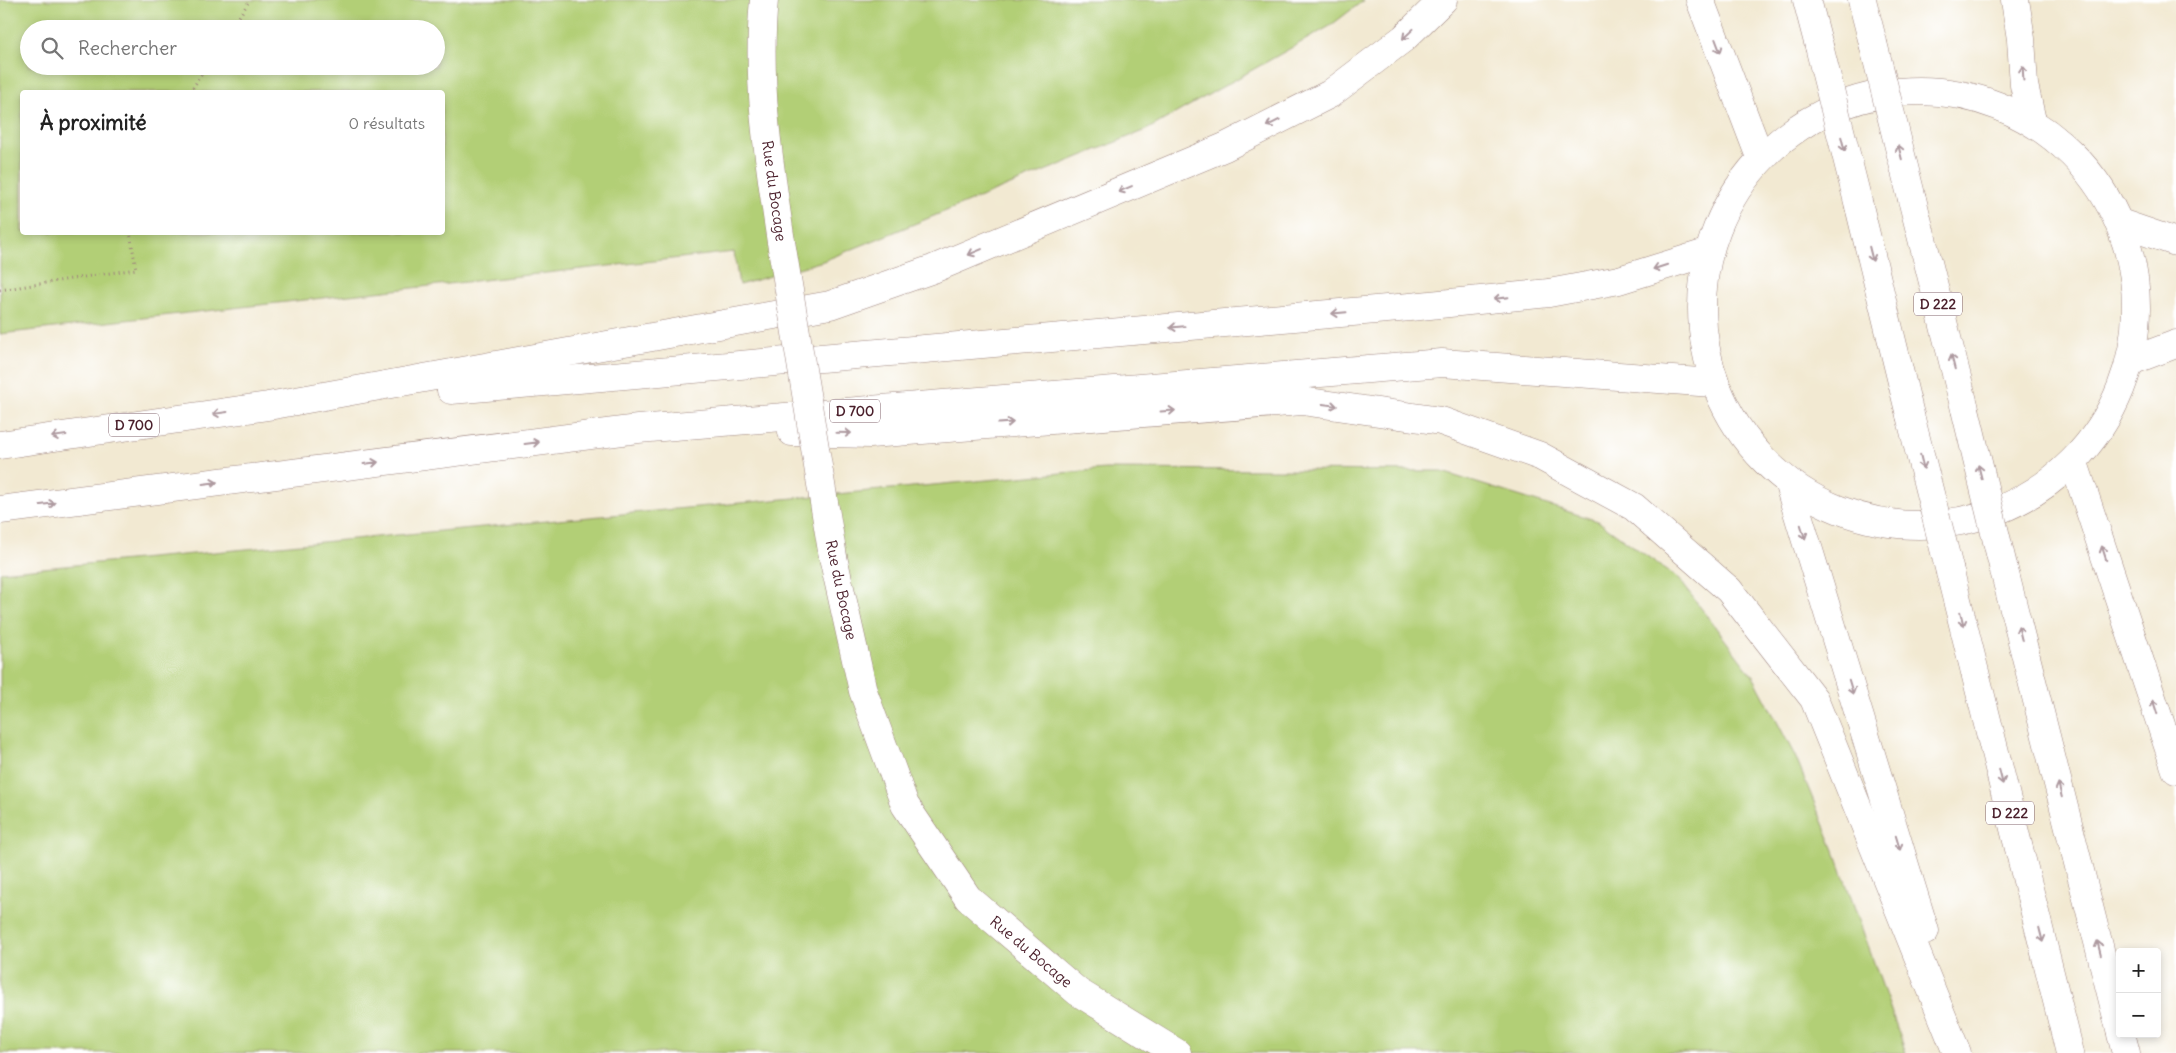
<!DOCTYPE html>
<html lang="fr">
<meta charset="utf-8">
<style>
body{margin:0;font-family:Delius,sans-serif;background:#f6f6f6;color:#222}
.controls{position:absolute;right:15px;bottom:15px;display:grid;overflow:hidden;border-radius:5px;box-shadow:0 2px 8px #0003}
.controls button{width:45px;height:45px;display:grid;place-items:center;padding:0;border:0;border-bottom:1px solid #e0e0e0;background:#fff;color:#222;font:25px sans-serif}
.list{margin:0;padding:0;list-style:none}
h2{display:flex;justify-content:space-between;align-items:center;height:65px;margin:0;padding:0 20px;font-size:21px}
h2 small{font-size:16px;font-weight:400;color:#767676}
.icon{flex:none;width:28px;height:28px;fill:none;stroke:currentColor;stroke-width:2;stroke-linecap:round;stroke-linejoin:round}
.map{position:relative;flex:none;width:2176px;height:1053px;overflow:hidden}
.search{position:absolute;background:#fff;box-shadow:0 2px 8px #0003;left:20px;top:20px;width:425px;height:55px;display:flex;align-items:center;gap:12px;box-sizing:border-box;padding:0 18px;border-radius:28px;color:#767676;font-size:19px}
.panel{position:absolute;background:#fff;box-shadow:0 2px 8px #0003;left:20px;top:90px;width:425px;height:145px;border-radius:5px}
.map>svg:first-child{display:block}
</style>
<div class="map">
<svg width="2176" height="1053" viewBox="0 0 2176 1053">
<rect width="100%" height="100%" fill="#fff"/>
<filter id="ink" filterUnits="userSpaceOnUse"><feTurbulence type="fractalNoise" baseFrequency=".02" numOctaves="2"/><feDisplacementMap in="SourceGraphic" scale="10" xChannelSelector="R" yChannelSelector="G"/><feConvolveMatrix kernelMatrix="1 2 1 2 8 2 1 2 1" color-interpolation-filters="sRGB"/></filter>
<filter id="wash" filterUnits="userSpaceOnUse"><feTurbulence type="fractalNoise" baseFrequency=".0096" numOctaves="4" result="noise"/><feDisplacementMap in="SourceGraphic" scale="20" xChannelSelector="R" yChannelSelector="G"/><feGaussianBlur stdDeviation="1.12" result="paint"/><feColorMatrix in="noise" values="0 0 0 0 0 0 0 0 0 0 0 0 0 0 0 0 0 1.4 0 .05"/><feComposite in="paint" operator="in"/></filter>
<g filter="url(#wash)">
<rect width="100%" height="100%" fill="#f2e9d2"/>
<g fill="#b2cf76" stroke="#7e7750" fill-rule="evenodd">
<path d="M0,0H1364L1330,26L1148,129L823,261L739,285L734,252L0,334ZM29,29H436V66H29ZM22,92H442V232H22Z"/>
<path d="M1105,469L1439,471L1598,521L1679,579L1754,678L1795,756L1836,855L1906,1053H0V572Z"/>
</g>
</g>
<g filter="url(#ink)">
<g fill="none" stroke-linecap="round" stroke-linejoin="round">
<defs>
<g id="minor">
<path d="M764,0C756,81 769,162 781,242"/>
<path d="M833,557L863,691L905,805L968,898L1078,992L1177,1053"/>
</g>
<g id="highway">
<path d="M1700,0L1760,157"/>
<path d="M1807,0L1819,46"/>
<path d="M1862,0L1873,43"/>
<path d="M2015,0L2021,39L2024,85L2032,121"/>
<circle cx="1919" cy="308" r="217"/>
<path d="M1912,199L1965,409"/>
<path d="M1859,206L1910,415"/>
<path d="M2120,223L2176,242"/>
<path d="M2131,361L2176,344"/>
<path d="M451,390L1410,307L1549,293L1619,280L1706,253"/>
<path d="M792,432L870,434L1302,401L1441,421L1540,456L1634,507L1729,590L1814,699L1957,1053"/>
<path d="M0,445L268,406L830,305L933,269L1225,147L1330,94L1404,38L1443,0"/>
<path d="M2074,463L2176,770"/>
<path d="M1789,485L1925,931"/>
<path d="M0,510L638,429L1442,363L1713,383"/>
<path d="M2004,570L2120,1029"/>
<path d="M1950,572L2070,1053"/>
<path d="M2121,1034L2126,1053"/>
</g>
</defs>
<use href="#minor" stroke="#9e847e" stroke-width="29"/>
<use href="#highway" stroke="#9e847e" stroke-width="29"/>
<g stroke="#9e847e" stroke-width="3" stroke-dasharray="1 4" stroke-linecap="butt">
<path d="M231,29L250,0"/>
<path d="M190,92L207,66"/>
<path d="M0,290L136,269L130,232"/>
</g>
<use href="#minor" stroke="#fff" stroke-width="28"/>
<use href="#highway" stroke="#fff" stroke-width="28"/>
<defs>
<path id="minor-bridge" d="M781,242L833,557"/>
<g id="highway-bridge">
<path d="M1873,43L1912,199"/>
<path d="M1819,46L1859,206"/>
<path d="M1965,409L2004,570"/>
<path d="M1910,415L1950,572"/>
</g>
</defs>
<use href="#minor-bridge" stroke="#9e847e" stroke-width="29" stroke-linecap="butt"/>
<use href="#highway-bridge" stroke="#9e847e" stroke-width="29" stroke-linecap="butt"/>
<use href="#minor-bridge" stroke="#fff" stroke-width="28"/>
<use href="#highway-bridge" stroke="#fff" stroke-width="28"/>
</g>
<defs><path id="oneway-shaft" d="M-6 0H5M1.5-3L5.5 0L1.5 3" fill="none" stroke-width="1.6" stroke-linecap="round" stroke-linejoin="round" transform="scale(1.25)"/></defs>
<g stroke="#ae9aa0">
<use href="#oneway-shaft" transform="translate(1408 34) rotate(137)"/>
<use href="#oneway-shaft" transform="translate(1718 46) rotate(69)"/>
<use href="#oneway-shaft" transform="translate(2023 73) rotate(-93)"/>
<use href="#oneway-shaft" transform="translate(1273 123) rotate(153)"/>
<use href="#oneway-shaft" transform="translate(1843 144) rotate(76)"/>
<use href="#oneway-shaft" transform="translate(1900 152) rotate(-104)"/>
<use href="#oneway-shaft" transform="translate(1125 189) rotate(157)"/>
<use href="#oneway-shaft" transform="translate(975 252) rotate(157)"/>
<use href="#oneway-shaft" transform="translate(1871 254) rotate(76)"/>
<use href="#oneway-shaft" transform="translate(1660 267) rotate(162)"/>
<use href="#oneway-shaft" transform="translate(1501 298) rotate(174)"/>
<use href="#oneway-shaft" transform="translate(1339 313) rotate(175)"/>
<use href="#oneway-shaft" transform="translate(1177 327) rotate(175)"/>
<use href="#oneway-shaft" transform="translate(1953 362) rotate(-104)"/>
<use href="#oneway-shaft" transform="translate(1330 405) rotate(8)"/>
<use href="#oneway-shaft" transform="translate(1168 411) rotate(-4)"/>
<use href="#oneway-shaft" transform="translate(220 413) rotate(172)"/>
<use href="#oneway-shaft" transform="translate(1006 423) rotate(-4)"/>
<use href="#oneway-shaft" transform="translate(844 433) rotate(1)"/>
<use href="#oneway-shaft" transform="translate(59 436) rotate(172)"/>
<use href="#oneway-shaft" transform="translate(532 443) rotate(-7)"/>
<use href="#oneway-shaft" transform="translate(1922 462) rotate(76)"/>
<use href="#oneway-shaft" transform="translate(371 463) rotate(-7)"/>
<use href="#oneway-shaft" transform="translate(1980 472) rotate(-104)"/>
<use href="#oneway-shaft" transform="translate(210 483) rotate(-7)"/>
<use href="#oneway-shaft" transform="translate(48 504) rotate(-7)"/>
<use href="#oneway-shaft" transform="translate(1803 532) rotate(73)"/>
<use href="#oneway-shaft" transform="translate(2104 553) rotate(-108)"/>
<use href="#oneway-shaft" transform="translate(1962 619) rotate(76)"/>
<use href="#oneway-shaft" transform="translate(2020 633) rotate(-104)"/>
<use href="#oneway-shaft" transform="translate(1851 687) rotate(73)"/>
<use href="#oneway-shaft" transform="translate(2155 707) rotate(-108)"/>
<use href="#oneway-shaft" transform="translate(2001 777) rotate(76)"/>
<use href="#oneway-shaft" transform="translate(2060 790) rotate(-104)"/>
<use href="#oneway-shaft" transform="translate(1898 843) rotate(73)"/>
<use href="#oneway-shaft" transform="translate(2041 935) rotate(76)"/>
<use href="#oneway-shaft" transform="translate(2099 948) rotate(-104)"/>
</g>
</g>
<g text-anchor="middle" stroke-width="5" stroke-linejoin="round" paint-order="stroke">
<g fill="#fff" stroke="#80626b" stroke-width="1">
<rect x="1914" y="292.5" width="48" height="23" rx="4"/>
<rect x="830" y="399.5" width="50" height="23" rx="4"/>
<rect x="109" y="413.5" width="50" height="23" rx="4"/>
<rect x="1986" y="801.5" width="48" height="23" rx="4"/>
</g>
<g font-size="14" font-weight="bold" fill="#4a1f2b">
<text x="1938" y="309">D 222</text>
<text x="855" y="416">D 700</text>
<text x="134" y="430">D 700</text>
<text x="2010" y="818">D 222</text>
</g>
<g font-size="15" fill="#4a1f2b" stroke="#fff">
<text transform="translate(774 191) rotate(82)" y="5">Rue du Bocage</text>
<text transform="translate(841 590) rotate(78)" y="5">Rue du Bocage</text>
<text transform="translate(1031 952) rotate(40)" y="5">Rue du Bocage</text>
</g>
</g>
</svg>
<div class="controls">
<button>+</button>
<button>−</button>
</div>
<div class="search"><svg class="icon" aria-label="search" viewBox="0 0 24 24"><circle cx="10" cy="10" r="6"/><path d="M15 15l6 6"/></svg>Rechercher</div>
<section class="panel">
<h2>À proximité<small>0 résultats</small></h2>
<ul class="list">
</ul>
</section>
</div>
